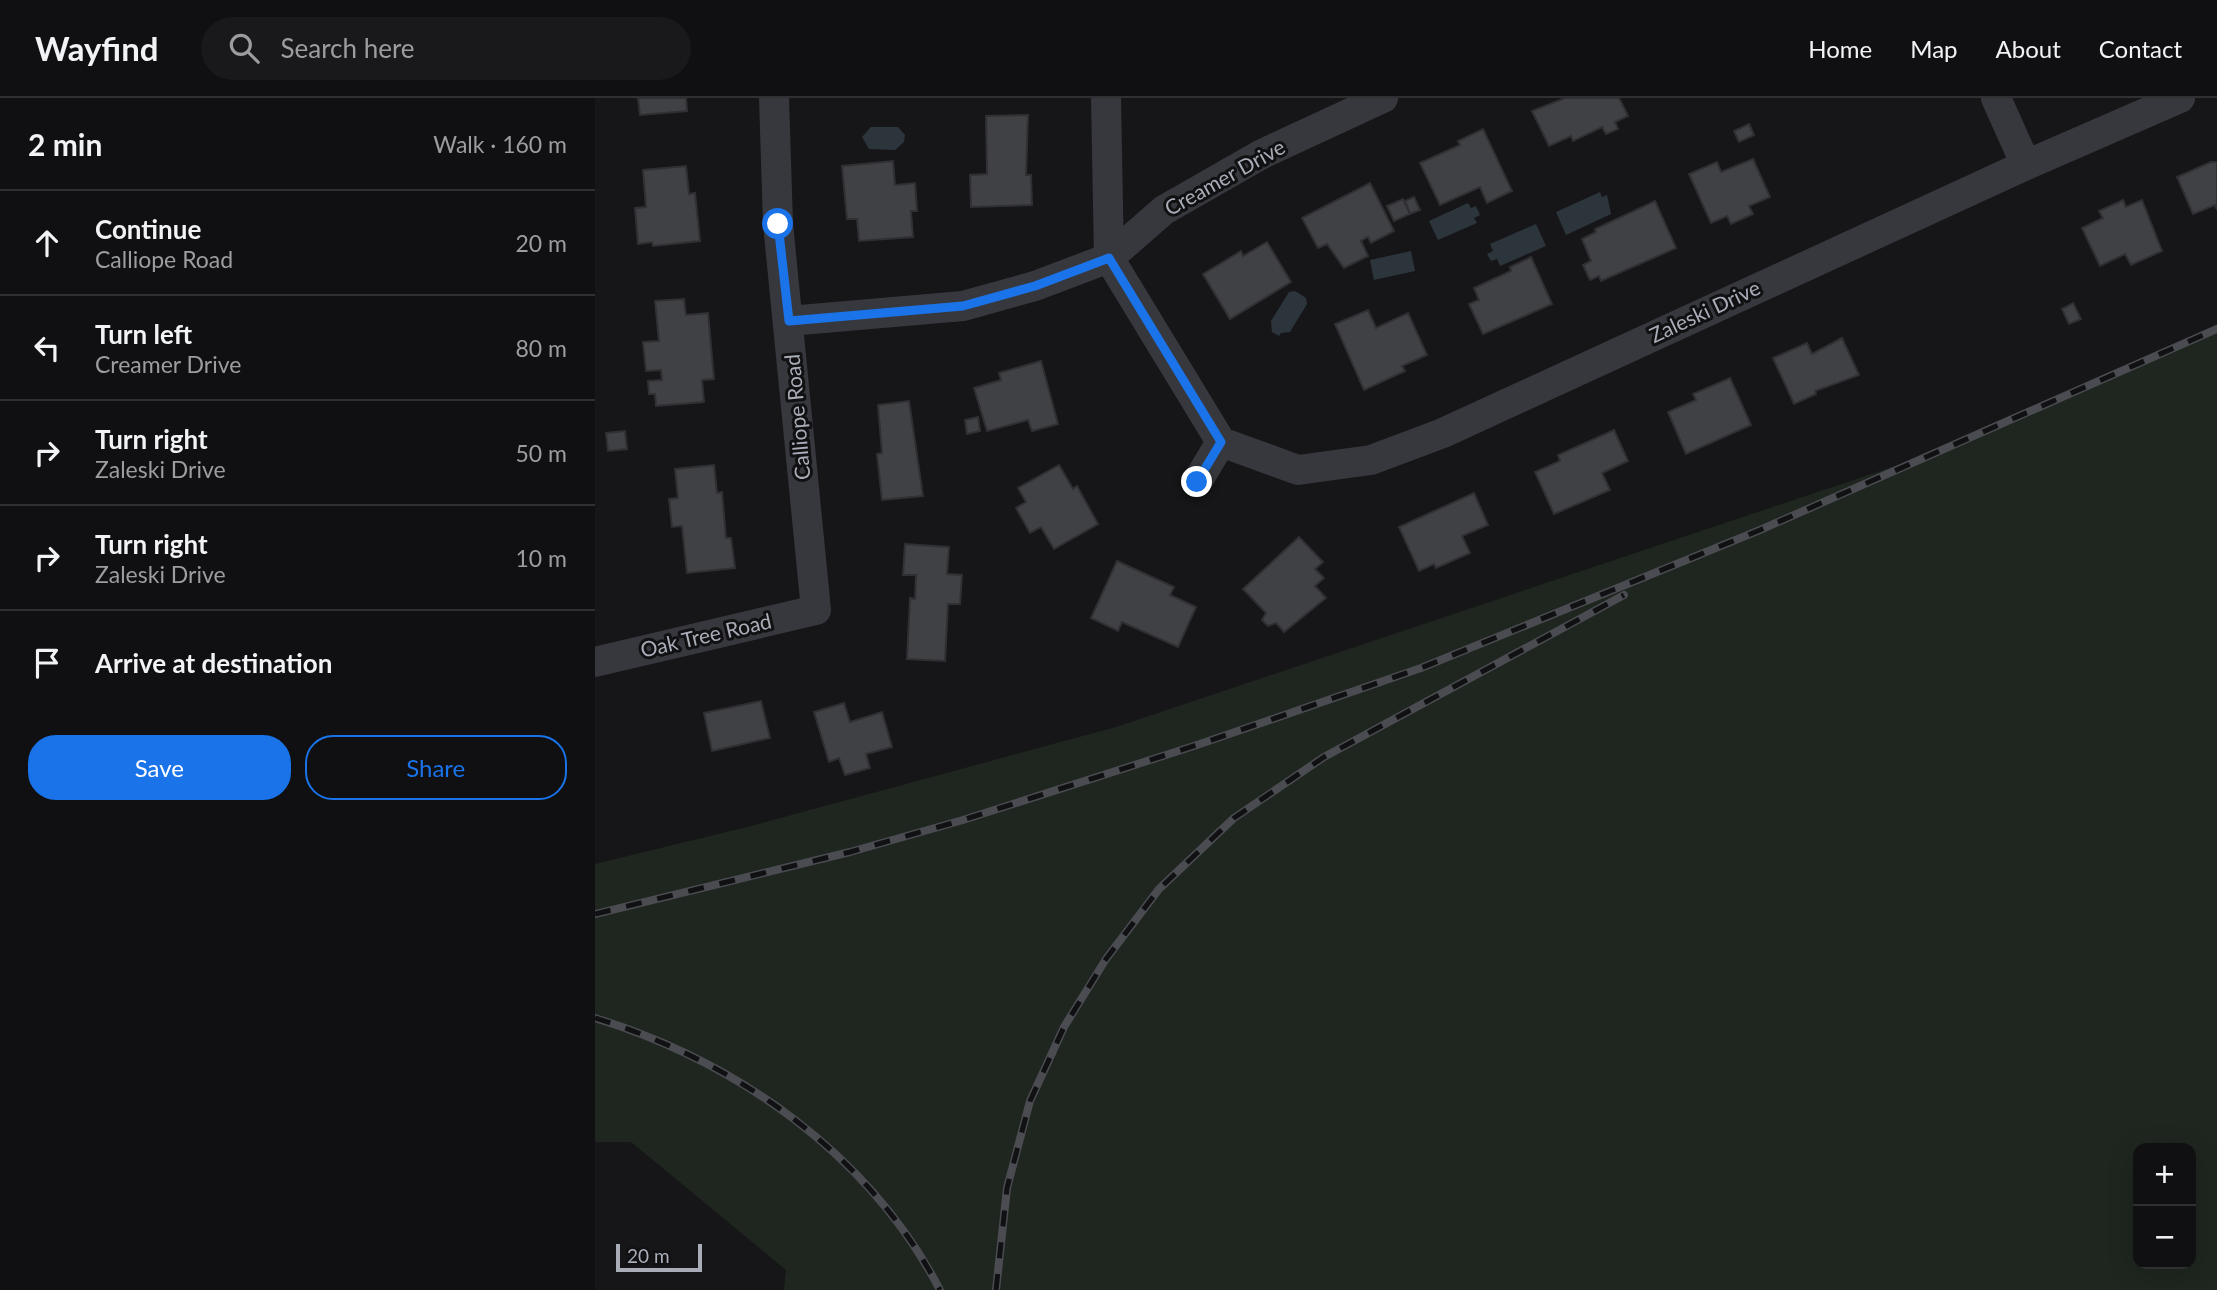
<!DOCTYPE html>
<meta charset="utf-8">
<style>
body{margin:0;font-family:Lato,sans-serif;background:#19191b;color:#f1f3f6}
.controls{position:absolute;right:21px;bottom:21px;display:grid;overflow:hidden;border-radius:14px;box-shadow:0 7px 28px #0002}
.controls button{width:63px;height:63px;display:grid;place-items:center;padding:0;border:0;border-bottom:2px solid #303032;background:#101012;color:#f1f3f6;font:35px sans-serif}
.scale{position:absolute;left:21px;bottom:18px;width:86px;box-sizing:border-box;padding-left:7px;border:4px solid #a8adb8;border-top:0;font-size:19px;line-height:24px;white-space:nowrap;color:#a8adb8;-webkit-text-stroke:5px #111113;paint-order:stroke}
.stop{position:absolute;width:21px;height:21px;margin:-16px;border:5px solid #1a73e8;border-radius:50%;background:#fff}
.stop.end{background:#1a73e8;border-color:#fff;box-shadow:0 2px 7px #0008}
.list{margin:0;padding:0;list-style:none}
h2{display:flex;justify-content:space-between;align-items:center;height:91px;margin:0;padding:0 28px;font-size:30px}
h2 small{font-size:23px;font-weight:400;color:#9c9d9f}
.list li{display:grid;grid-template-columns:46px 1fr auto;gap:21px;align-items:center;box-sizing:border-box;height:105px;padding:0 28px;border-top:2px solid #303032}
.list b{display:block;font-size:26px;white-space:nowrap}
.list p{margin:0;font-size:23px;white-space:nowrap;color:#9c9d9f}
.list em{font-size:23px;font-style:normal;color:#9c9d9f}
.actions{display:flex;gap:14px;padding:21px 28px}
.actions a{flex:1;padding:16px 0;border:2px solid #1a73e8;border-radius:28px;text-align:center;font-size:24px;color:#1a73e8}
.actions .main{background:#1a73e8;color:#fff}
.icon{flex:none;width:38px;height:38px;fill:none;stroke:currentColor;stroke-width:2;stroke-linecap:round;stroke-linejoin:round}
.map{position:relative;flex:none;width:1622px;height:1192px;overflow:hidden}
header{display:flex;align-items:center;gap:42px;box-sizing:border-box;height:98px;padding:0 35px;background:#101012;border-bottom:2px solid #303032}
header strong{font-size:33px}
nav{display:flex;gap:38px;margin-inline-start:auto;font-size:24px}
.search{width:490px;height:63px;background:#19191b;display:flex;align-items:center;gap:18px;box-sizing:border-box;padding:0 24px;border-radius:38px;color:#9c9d9f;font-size:26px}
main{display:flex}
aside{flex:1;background:#101012}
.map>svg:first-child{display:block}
</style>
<header>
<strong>Wayfind</strong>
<div class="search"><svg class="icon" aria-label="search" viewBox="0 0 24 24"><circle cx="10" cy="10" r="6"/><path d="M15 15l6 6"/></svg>Search here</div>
<nav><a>Home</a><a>Map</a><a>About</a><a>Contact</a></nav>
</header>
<main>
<aside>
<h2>2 min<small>Walk · 160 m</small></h2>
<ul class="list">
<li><svg class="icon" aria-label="ahead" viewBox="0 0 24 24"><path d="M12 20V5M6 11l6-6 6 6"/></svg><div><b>Continue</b><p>Calliope Road</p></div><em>20 m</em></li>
<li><svg class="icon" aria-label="left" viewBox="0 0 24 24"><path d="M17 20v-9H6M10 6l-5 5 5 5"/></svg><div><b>Turn left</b><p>Creamer Drive</p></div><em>80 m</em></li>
<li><svg class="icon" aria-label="right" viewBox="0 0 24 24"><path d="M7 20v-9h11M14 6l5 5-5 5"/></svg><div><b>Turn right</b><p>Zaleski Drive</p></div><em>50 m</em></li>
<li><svg class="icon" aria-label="right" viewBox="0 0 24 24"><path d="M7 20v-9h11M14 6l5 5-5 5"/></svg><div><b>Turn right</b><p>Zaleski Drive</p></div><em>10 m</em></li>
<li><svg class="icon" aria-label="arrive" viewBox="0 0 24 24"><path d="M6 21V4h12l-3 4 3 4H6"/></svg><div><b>Arrive at destination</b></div></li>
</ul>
<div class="actions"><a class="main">Save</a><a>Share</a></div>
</aside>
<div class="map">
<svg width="1622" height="1192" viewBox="0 0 1622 1192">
<rect width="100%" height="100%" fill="#161618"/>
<path fill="#1e261f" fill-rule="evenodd" d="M1622,231V1192H189L191,1172L36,1044H0V766L156,728L521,629L1342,354ZM1543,1050H1596V1166H1543Z"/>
<g fill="#2c353c">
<path d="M276,29H303L310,37L309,44L300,52L274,51L267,39Z"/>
<path d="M1005,94L1007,99L1012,97L1016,116L971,137L961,114Z"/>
<path d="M873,105L876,110L881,108L885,117L879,120L882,125L843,142L834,123Z"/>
<path d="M941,126L951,148L905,168L902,161L896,163L892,156L898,153L895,146Z"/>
<path d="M816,153L820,173L779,182L775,162Z"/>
<path d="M700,193L711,200L712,206L695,234L686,235L684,238L677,234L676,223L694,194Z"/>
</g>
<g fill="#404145" stroke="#303034" stroke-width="2">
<path d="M43,0H91L92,13L45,17Z"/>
<path d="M970,0H1024L1033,18L1020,24L1023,31L1011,36L1007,29L978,43L976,38L954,48L937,13Z"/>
<path d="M433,17L431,77H436L437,107L376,109L375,77L392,76L391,18Z"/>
<path d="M1154,26L1159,37L1144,44L1139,33Z"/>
<path d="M888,31L917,93L892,105L885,89L845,107L825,65L865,47L863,43Z"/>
<path d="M1158,61L1175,99L1154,108L1158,116L1136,126L1132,118L1116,125L1094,76L1122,64L1126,74Z"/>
<path d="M298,63L300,87L320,85L322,113H316L318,139L264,143L262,121H252L247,68Z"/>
<path d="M1616,64H1622V112L1620,107L1598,116L1582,79Z"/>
<path d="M91,68L94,96L100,95L105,143L58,148L57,144L43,146L40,110L51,109L48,72Z"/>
<path d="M775,85L799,133L776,145L773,139L766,143L773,158L749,170L732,146L723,150L707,120Z"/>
<path d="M819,99L825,112L815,116L810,103Z"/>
<path d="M808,101L815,116L799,123L792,108Z"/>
<path d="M1528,102L1531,109L1547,102L1567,153L1536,167L1530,156L1505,168L1487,130L1508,120L1504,113Z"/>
<path d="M1060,103L1081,150L1006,183L1004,178L995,182L988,167L996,163L987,141L1001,134L1000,131Z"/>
<path d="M672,144L696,184L635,221L608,176L646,153L648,158Z"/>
<path d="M936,159L957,206L888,236L874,206L884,202L879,190L916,173L915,169Z"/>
<path d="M89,201L91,217L113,215L119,281L107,282L109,304L61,308L60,296H54L53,283L67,282L66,272L51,273L48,244L64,243L60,203Z"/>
<path d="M1478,205L1486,221L1474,226L1467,211Z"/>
<path d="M773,212L781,230L813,215L832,257L807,268L810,273L769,292L740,226Z"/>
<path d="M1247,240L1264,277L1220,293L1221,296L1199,306L1178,260L1212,245L1217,256Z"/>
<path d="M446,263L463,326L437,333L433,322L392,333L379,290L406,282L404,275Z"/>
<path d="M1135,280L1156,327L1091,356L1073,314L1101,302L1098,296Z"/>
<path d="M314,303L328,398L287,402L282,356L287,355L283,307Z"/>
<path d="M383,319L385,333L372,336L370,322Z"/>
<path d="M1019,332L1033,363L1007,375L1015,392L959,416L940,374L965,363L963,357Z"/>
<path d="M30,333L32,351L13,353L11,335Z"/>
<path d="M119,367L122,395L127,394L131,440H136L140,470L92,475L87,428L77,429L74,401L83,400L80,371Z"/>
<path d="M464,367L478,391L482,388L503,426L459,451L446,429L435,435L421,410L431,404L423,390Z"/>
<path d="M879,395L893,427L867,438L875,455L841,470L839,466L824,473L804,429Z"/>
<path d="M704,439L728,464L720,471L729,480L720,488L731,500L689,534L681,525L673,528L667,522L671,515L648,491Z"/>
<path d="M310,446L354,449L352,476L367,477L365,506H353L350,563L312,561L315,500L320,501L321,477H308Z"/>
<path d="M522,463L579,489L575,497L601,509L583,549L527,524L523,533L496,520Z"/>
<path d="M166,603L175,640L117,653L109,615Z"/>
<path d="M249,605L255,624L287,614L297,649L271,656L275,670L250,677L244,660L234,664L219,614Z"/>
</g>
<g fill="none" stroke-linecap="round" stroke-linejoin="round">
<g stroke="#37383d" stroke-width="30">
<path d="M511,0L514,160L626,344L703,372L776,362L848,335L1431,67L1585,0"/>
<path d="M1401,0L1431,67"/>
<path d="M194,223L368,208L440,188L514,160L569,112L667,56L788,0"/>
<path d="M602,384L626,344"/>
<path d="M0,564L221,512L183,126L179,0"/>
</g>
<defs>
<g id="rail">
<path d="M0,816L255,754L368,722L602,647L826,570L1165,432L1622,231"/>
<path d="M0,920C143,964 275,1057 345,1192"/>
<path d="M401,1192L412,1090L435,1003L469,929L511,861L564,791L639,720L729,659L1029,497"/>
</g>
</defs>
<use href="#rail" stroke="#4a4c52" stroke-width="8"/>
<use href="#rail" stroke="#111113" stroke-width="5" stroke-dasharray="16" stroke-linecap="butt"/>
</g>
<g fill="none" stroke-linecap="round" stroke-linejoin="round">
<path stroke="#1a73e8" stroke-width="9" d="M183,126L194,223L368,208L440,188L514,160L626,344L602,384"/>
</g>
<g text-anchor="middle" stroke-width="6" stroke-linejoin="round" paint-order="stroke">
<g font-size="21" fill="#a8adb8" stroke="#111113">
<text transform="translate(630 80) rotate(-29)" y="7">Creamer Drive</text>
<text transform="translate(1110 214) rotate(-25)" y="7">Zaleski Drive</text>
<text transform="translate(203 319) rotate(-95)" y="7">Calliope Road</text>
<text transform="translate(111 538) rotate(-13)" y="7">Oak Tree Road</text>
</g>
</g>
</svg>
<div class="controls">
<button>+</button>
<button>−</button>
</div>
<div class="scale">20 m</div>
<div class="stop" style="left:183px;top:126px"></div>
<div class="stop end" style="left:602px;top:384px"></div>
</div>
</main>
